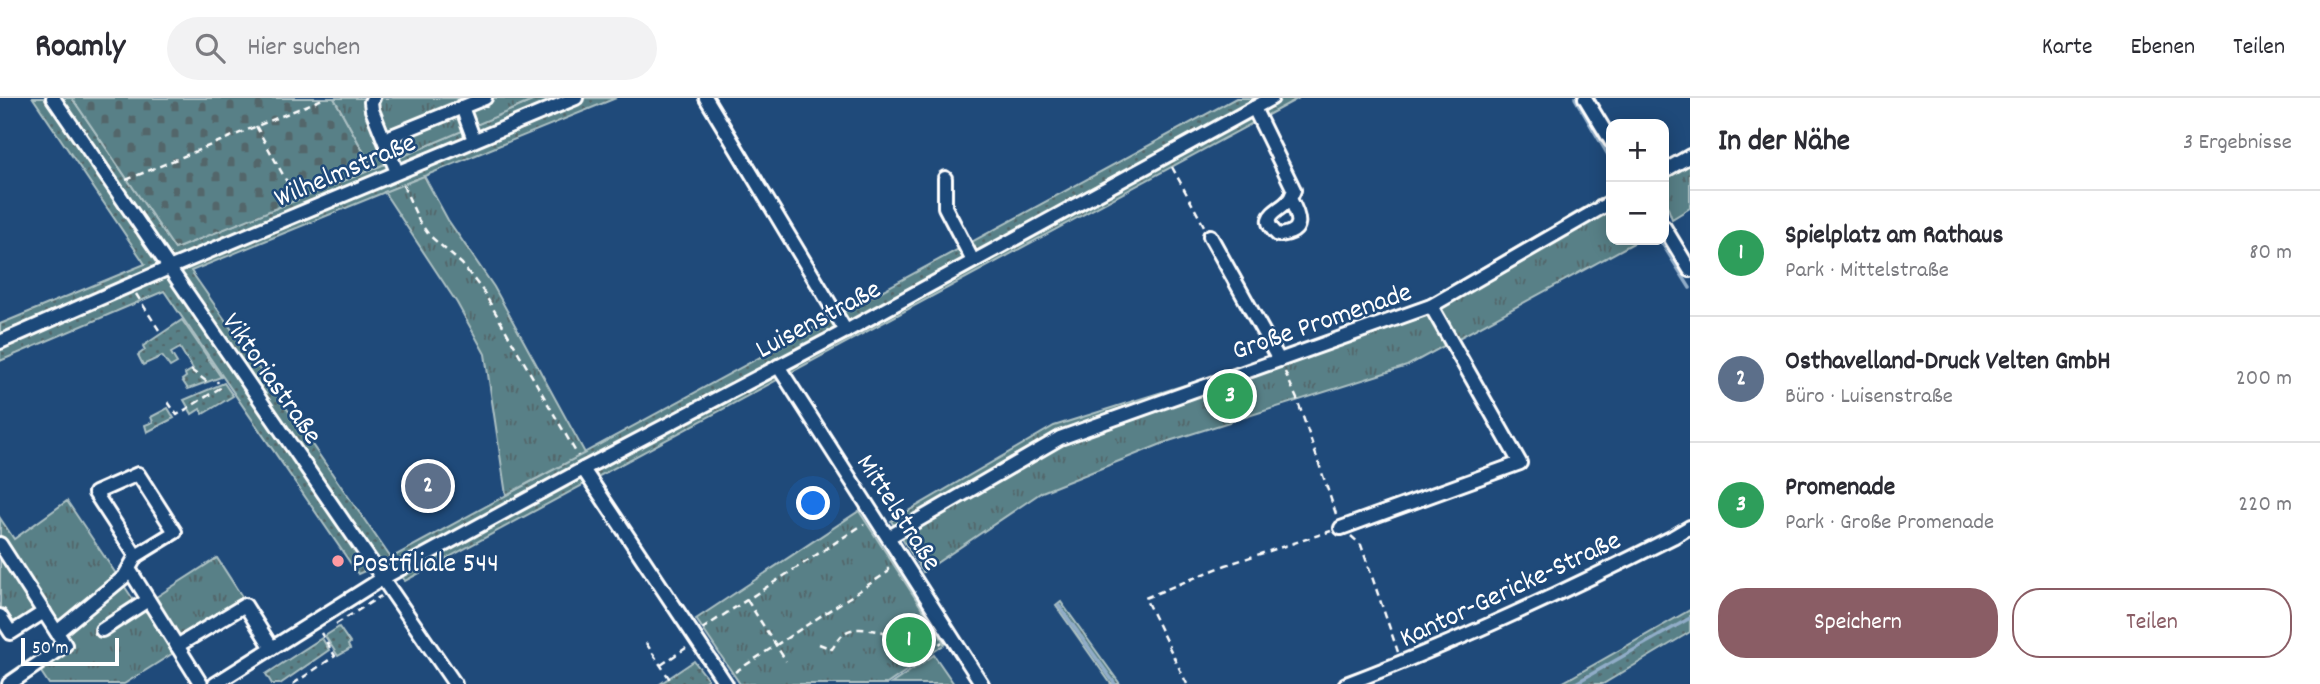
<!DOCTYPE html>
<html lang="de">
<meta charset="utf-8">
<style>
body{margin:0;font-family:Dekko,sans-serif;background:#f2f2f3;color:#2b2b33}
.controls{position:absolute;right:21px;top:21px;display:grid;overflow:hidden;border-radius:14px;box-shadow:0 4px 18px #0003}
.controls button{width:63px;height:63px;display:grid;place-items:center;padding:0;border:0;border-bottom:2px solid #e1e1e2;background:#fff;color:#2b2b33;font:35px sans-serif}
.scale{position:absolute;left:21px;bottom:18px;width:98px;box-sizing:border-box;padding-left:7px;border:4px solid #fff;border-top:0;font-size:19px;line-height:24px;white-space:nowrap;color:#fff;-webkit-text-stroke:5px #1f4a7a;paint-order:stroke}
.you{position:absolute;left:814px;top:406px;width:24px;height:24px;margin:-18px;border:5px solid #fff;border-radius:50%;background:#1a73e8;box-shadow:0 0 0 10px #1a73e833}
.badge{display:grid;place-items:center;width:46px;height:46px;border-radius:50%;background:#8a5d65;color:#fff;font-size:23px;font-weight:700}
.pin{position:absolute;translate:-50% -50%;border:4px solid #fff;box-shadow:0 2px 7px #0006}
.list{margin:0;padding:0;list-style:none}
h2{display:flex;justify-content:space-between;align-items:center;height:91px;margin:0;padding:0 28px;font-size:30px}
h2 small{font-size:23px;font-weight:400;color:#7c7c81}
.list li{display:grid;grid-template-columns:46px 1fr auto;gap:21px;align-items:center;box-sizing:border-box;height:126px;padding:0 28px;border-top:2px solid #e1e1e2}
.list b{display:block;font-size:26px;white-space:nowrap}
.list p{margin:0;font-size:23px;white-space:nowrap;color:#7c7c81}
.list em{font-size:23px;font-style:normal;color:#7c7c81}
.actions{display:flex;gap:14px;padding:21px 28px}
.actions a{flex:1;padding:16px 0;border:2px solid #8a5d65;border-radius:28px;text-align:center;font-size:24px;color:#8a5d65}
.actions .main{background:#8a5d65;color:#fff}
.icon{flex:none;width:38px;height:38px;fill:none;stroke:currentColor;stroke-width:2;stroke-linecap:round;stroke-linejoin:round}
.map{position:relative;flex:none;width:1690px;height:586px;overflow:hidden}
header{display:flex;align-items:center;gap:42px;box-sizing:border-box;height:98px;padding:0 35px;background:#fff;border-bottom:2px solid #e1e1e2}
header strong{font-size:33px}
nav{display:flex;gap:38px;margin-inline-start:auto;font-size:24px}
.search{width:490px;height:63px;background:#f2f2f3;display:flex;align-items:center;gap:18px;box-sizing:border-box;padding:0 24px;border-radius:38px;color:#7c7c81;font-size:26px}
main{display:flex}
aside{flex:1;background:#fff}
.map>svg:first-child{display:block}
</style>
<header>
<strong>Roamly</strong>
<div class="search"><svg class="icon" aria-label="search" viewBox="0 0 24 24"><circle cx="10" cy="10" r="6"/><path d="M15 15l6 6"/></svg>Hier suchen</div>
<nav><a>Karte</a><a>Ebenen</a><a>Teilen</a></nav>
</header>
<main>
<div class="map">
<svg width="1690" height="586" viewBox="0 0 1690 586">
<defs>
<pattern id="grass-dots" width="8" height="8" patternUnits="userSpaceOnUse" patternTransform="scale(1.75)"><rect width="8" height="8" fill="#598087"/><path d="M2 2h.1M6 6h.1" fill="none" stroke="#52666a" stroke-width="1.8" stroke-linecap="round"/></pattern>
<pattern id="cemetery-stones" width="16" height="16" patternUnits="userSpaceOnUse" patternTransform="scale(1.75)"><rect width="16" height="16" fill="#598087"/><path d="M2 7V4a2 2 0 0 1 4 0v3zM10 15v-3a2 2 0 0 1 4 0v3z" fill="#52666a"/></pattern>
<pattern id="park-tufts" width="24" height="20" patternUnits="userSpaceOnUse" patternTransform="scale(1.75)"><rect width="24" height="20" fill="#598087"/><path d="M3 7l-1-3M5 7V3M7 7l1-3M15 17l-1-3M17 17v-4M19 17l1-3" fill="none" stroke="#52666a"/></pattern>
</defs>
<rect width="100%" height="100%" fill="#1f4a7a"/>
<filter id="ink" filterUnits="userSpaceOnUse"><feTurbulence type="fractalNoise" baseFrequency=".0143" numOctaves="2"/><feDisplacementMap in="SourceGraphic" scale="14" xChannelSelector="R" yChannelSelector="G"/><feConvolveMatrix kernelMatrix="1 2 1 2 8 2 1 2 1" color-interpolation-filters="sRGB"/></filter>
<g filter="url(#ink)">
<g fill="url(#grass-dots)" stroke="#acc0c3" stroke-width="2">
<path d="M33,0H72L175,151L373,71L539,0H616L191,173L391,460L1236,0H1299L405,483L391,461L358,476L164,193L0,263V226L145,166Z"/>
<path d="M182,222L221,279L188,291L182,282L186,279L185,276L193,271L180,250L171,255L177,265L170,269L162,258L143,267L138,257L145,252L143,248Z"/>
<path d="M224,285L233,298L203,316L200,311L192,316L184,302Z"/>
<path d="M168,310L174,320L147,334L145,327L153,324L151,319Z"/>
<path d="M1061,504L1120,586H1111L1056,508Z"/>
<path d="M1690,512V534L1603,586H1560Z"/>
<path d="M339,529L350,545L348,547L350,551L338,558L325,538Z"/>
<path d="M322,540L329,552L280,586H272L266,576Z"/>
<path d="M694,563L708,581L701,586H660Z"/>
</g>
<path fill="url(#cemetery-stones)" stroke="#acc0c3" stroke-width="2" d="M72,0H334L373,71L175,151Z"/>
<g fill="url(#park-tufts)" stroke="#acc0c3" stroke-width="2">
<path d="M334,0H539L373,71Z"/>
<path d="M1690,50V110L1672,121L1664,99V65Z"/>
<path d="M424,78L448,122L494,189L585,355L506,397L485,256L457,205L384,94Z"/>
<path d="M1611,94V142H1639L1407,268L1169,343L1042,394L923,474L891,423L1054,328L1274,259L1428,201Z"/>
<path d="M67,403L139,510L217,460L248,508L124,586H49L39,571L14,586L7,577L59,541L43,517L11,538L0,522V420L14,441Z"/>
<path d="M859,413L945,546L887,586H740L696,521Z"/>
</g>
<path fill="#598087" stroke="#acc0c3" stroke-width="2" d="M934,557L954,586H891Z"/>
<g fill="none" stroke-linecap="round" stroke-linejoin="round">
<g stroke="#91adc8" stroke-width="3.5">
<path d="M1575,0L1611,62"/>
<path d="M1660,142L1690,190"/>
<path d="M1059,508L1115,586"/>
<path d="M1574,586L1690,520"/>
</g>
<defs>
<g id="minor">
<path d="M53,0L455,586"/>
<path d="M373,0L371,4L372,12L397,74"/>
<path d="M706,0L846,233"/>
<path d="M1585,0L1611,43"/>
<path d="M462,9L474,42"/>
<path d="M1254,10L1294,92C1293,94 1291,100 1289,102C1279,114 1256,118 1278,137C1306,135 1300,119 1290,101"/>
<path d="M384,41L485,0"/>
<path d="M1664,73L1690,58"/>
<path d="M945,80V109L973,163"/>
<path d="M1664,129L1690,172"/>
<path d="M1210,138L1279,262"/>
<path d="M0,244L169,170L576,0"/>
<path d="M778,268L982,586"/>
<path d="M583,371L726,586"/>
<path d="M1341,430L1520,365L1431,208"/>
<path d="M889,439L1060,340L1431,208L1611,104"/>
<path d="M0,446L65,547L9,586"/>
<path d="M129,471L201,586"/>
<path d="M0,518L11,535L44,514"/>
<path d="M102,532L148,502"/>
<path d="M57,534L124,479L136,458L175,434L138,376L95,395L136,458"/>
<path d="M177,548L245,507L272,550"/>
<path d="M215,586L383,480L583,371L846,233L1272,0"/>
<path d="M1346,586C1458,544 1566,493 1673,439L1690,429"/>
</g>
</defs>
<use href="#minor" stroke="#fff" stroke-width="18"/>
<g stroke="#fff" stroke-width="2.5" stroke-dasharray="7 5" stroke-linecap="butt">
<path d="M256,28L297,102"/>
<path d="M1172,69L1204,128"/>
<path d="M126,82L325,0"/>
<path d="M403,87L419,123L429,137L462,166L483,193L578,358"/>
<path d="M136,196L159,232"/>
<path d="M191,272L210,286"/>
<path d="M1285,274L1297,301L1337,419"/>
<path d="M168,304L177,317L220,290L217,283"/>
<path d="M1351,438L1361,447L1398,554"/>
<path d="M747,502L786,563"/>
<path d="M336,526L381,498"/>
<path d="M702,531L864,426"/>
<path d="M646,545L673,586"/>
<path d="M819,546L832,551C837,544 842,534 851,532C869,527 918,543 938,547L942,544"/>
<path d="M661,567L686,550"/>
<path d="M735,574L888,474V465"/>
<path d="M293,586L335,558L321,535"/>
<path d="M1187,586L1145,500L1226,467L1331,433"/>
</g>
<use href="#minor" stroke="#1f4a7a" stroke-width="12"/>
</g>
</g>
<circle fill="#ff9aa2" stroke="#1f4a7a" stroke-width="2.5" cx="338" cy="463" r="7"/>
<g text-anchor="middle" stroke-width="5" stroke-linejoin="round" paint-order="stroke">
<g font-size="28" fill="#fff" stroke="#1f4a7a">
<text transform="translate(344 70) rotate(-23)" y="10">Wilhelmstraße</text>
<text transform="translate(817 219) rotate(-28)" y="10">Luisenstraße</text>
<text transform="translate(1321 221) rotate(-19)" y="10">Große Promenade</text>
<text transform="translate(274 279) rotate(55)" y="10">Viktoriastraße</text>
<text transform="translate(901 413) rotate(57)" y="10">Mittelstraße</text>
<text transform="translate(1509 489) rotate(-25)" y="10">Kantor-Gericke-Straße</text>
</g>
<g font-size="28" fill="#fff" stroke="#1f4a7a" text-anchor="start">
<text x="352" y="473">Postfiliale 544</text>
</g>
</g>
</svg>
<div class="controls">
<button>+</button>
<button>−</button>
</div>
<div class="scale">50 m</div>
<div class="you"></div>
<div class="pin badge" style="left:909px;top:542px;background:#2e9e5b">1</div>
<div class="pin badge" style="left:428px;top:388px;background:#5c6f8a">2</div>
<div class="pin badge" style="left:1230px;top:298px;background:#2e9e5b">3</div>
</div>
<aside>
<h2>In der Nähe<small>3 Ergebnisse</small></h2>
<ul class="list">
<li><span class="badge" style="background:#2e9e5b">1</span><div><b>Spielplatz am Rathaus</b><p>Park · Mittelstraße</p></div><em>80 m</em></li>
<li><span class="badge" style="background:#5c6f8a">2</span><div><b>Osthavelland-Druck Velten GmbH</b><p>Büro · Luisenstraße</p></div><em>200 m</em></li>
<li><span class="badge" style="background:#2e9e5b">3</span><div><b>Promenade</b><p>Park · Große Promenade</p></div><em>220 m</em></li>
</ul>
<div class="actions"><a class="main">Speichern</a><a>Teilen</a></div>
</aside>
</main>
